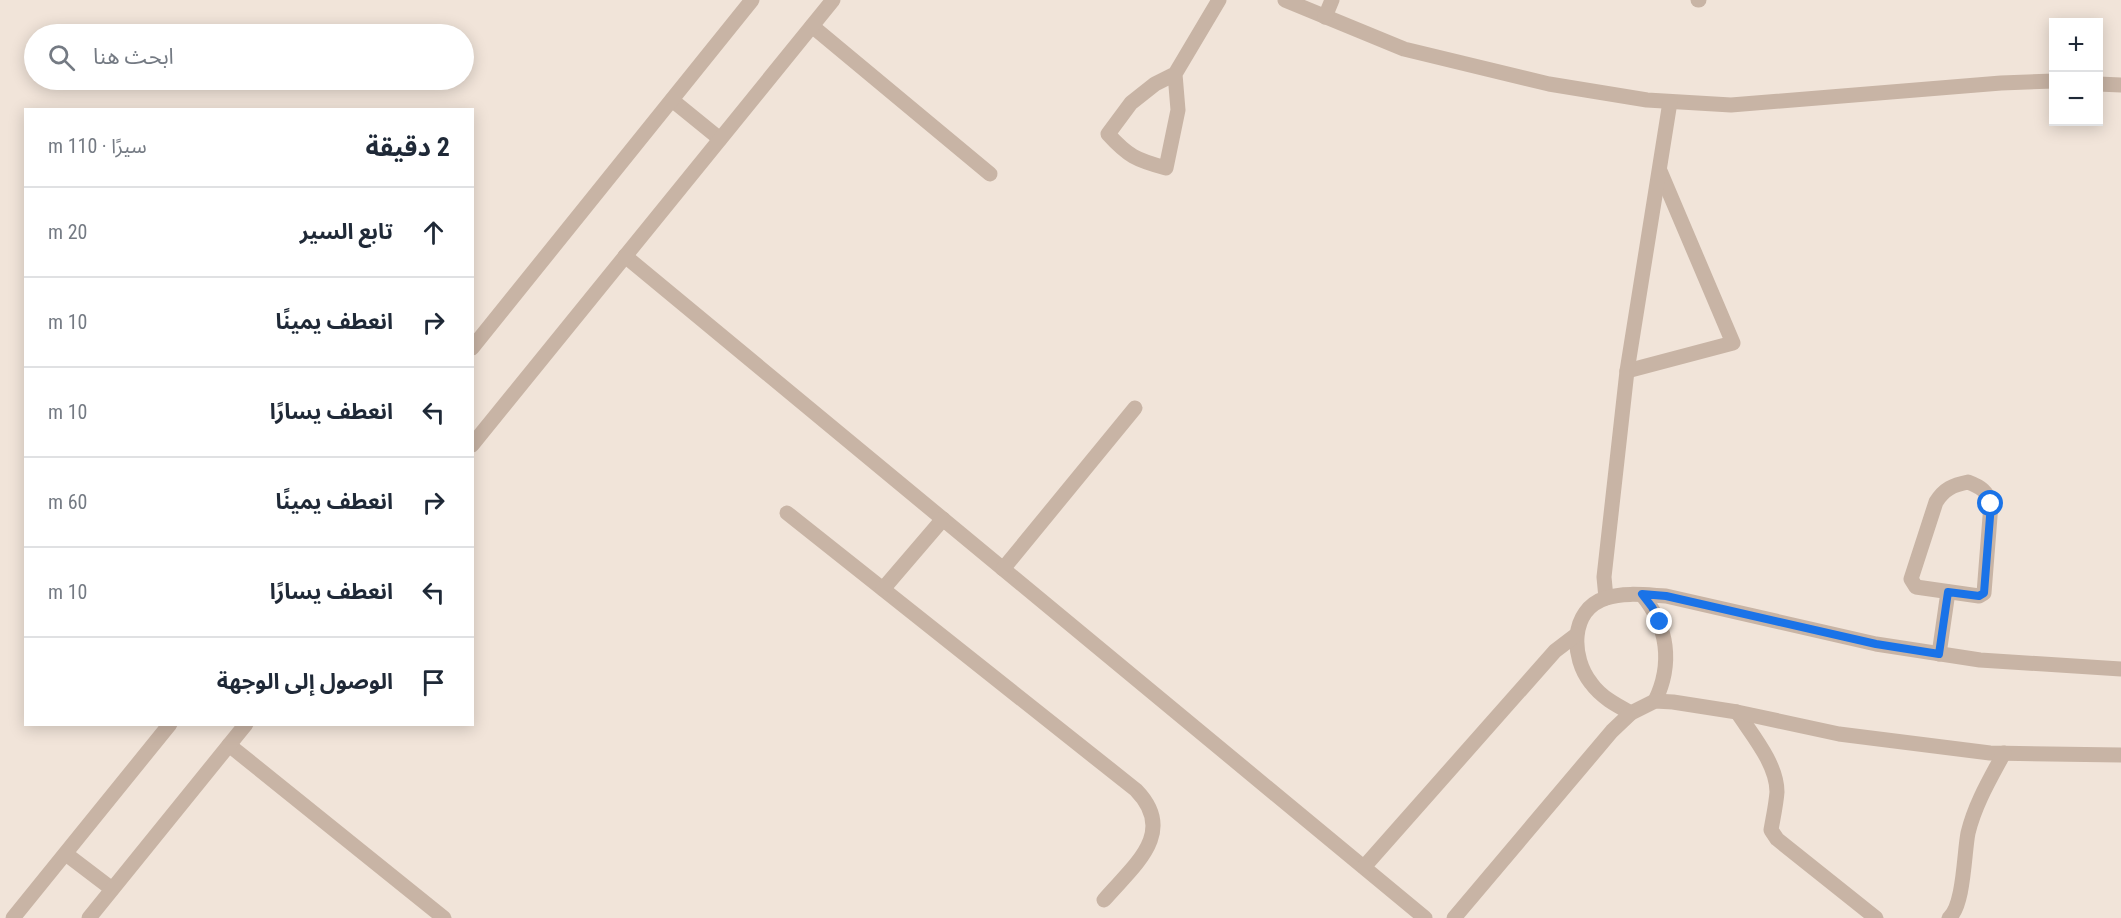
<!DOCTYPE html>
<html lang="ar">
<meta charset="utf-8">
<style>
body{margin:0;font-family:"Roboto Condensed","Noto Sans Arabic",sans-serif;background:#f6f6f7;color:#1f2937;direction:rtl}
.controls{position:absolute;right:18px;top:18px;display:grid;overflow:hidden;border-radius:0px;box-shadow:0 3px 15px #0003}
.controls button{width:54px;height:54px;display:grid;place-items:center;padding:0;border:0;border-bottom:2px solid #e0e1e3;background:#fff;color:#1f2937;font:30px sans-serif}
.stop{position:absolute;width:18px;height:18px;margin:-14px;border:4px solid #1a73e8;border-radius:50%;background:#fff}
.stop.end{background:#1a73e8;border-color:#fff;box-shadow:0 2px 6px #0008}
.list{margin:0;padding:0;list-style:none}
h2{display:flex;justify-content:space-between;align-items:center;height:78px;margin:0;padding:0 24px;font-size:26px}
h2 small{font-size:20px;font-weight:400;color:#747a83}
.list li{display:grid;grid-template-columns:39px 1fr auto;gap:18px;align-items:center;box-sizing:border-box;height:90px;padding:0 24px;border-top:2px solid #e0e1e3}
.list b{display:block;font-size:22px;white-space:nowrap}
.list em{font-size:20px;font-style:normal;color:#747a83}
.icon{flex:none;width:33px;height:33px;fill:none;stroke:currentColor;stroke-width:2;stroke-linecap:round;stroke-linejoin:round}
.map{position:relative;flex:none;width:2121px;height:918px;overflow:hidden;direction:ltr}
.search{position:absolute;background:#fff;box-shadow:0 3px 15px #0003;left:24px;top:24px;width:450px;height:66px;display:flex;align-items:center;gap:15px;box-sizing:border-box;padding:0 21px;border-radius:33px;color:#747a83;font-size:22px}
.panel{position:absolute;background:#fff;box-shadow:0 3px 15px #0003;left:24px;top:108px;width:450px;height:618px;border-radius:0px;direction:rtl}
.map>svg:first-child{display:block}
</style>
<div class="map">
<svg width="2121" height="918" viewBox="0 0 2121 918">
<rect width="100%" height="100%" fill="#f1e4d9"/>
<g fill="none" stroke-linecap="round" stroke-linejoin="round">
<g stroke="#c8b4a5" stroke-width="15">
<path d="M1285,0L1404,49L1549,84L1647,100L1731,105L2001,83L2054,81"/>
<path d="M1698,0H1699"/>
<path d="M1325,17L1332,0"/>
<path d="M812,26L990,174"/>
<path d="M1175,74L1178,110L1166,168C1136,160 1128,156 1108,134L1131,103L1155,84L1175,74L1219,0"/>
<path d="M2098,84L2121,85"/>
<path d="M672,100L720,139"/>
<path d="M625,256L1425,918"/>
<path d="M472,348L752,0"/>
<path d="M1627,371L1733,343L1660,171"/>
<path d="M472,445L833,0"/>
<path d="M1968,482C1981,487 1987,491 1991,504L1984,593L1979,596L1916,587L1911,579L1936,502C1944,489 1953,485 1968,482Z"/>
<path d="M787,513L1136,790C1178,833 1133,866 1104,900"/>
<path d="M1003,569L1135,408"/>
<path d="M883,589L943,519"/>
<path d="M1642,595C1668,626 1673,664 1655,701"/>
<path d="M1606,598L1604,577L1627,371L1670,102"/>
<path d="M1939,654L1948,592"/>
<path d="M1737,712C1752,735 1777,764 1777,792C1776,805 1773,818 1771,830L1777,839L1876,918"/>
<path d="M1631,713C1616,705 1601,697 1591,683C1571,658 1569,610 1606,598C1624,592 1647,595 1666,596L1876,644L1980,660L2121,669"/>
<path d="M229,745L444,918"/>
<path d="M66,854L112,889"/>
<path d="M1364,867L1555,651L1576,635"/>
<path d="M13,918L170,724"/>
<path d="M89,918L246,724"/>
<path d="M1454,918L1612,731L1631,713L1655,701L1673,702L1737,712L1839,734L1990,753L2121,755"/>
<path d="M1949,918C1964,906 1964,853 1968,833C1975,804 1990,779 2004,753"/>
</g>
</g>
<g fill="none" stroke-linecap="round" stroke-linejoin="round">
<path stroke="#1a73e8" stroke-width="8" d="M1660,622L1652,607L1642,594L1666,596L1876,644L1939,654L1948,592L1979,596L1984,593L1991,504"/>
</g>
</svg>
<div class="controls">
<button>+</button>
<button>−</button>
</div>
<div class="stop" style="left:1991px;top:504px"></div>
<div class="stop end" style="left:1660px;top:622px"></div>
<div class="search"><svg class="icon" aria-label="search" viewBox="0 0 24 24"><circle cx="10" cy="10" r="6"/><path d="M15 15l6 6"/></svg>ابحث هنا</div>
<section class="panel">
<h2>2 دقيقة<small>سيرًا · 110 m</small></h2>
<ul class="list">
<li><svg class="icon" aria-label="ahead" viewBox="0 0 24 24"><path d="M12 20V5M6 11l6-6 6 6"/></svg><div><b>تابع السير</b></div><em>20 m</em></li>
<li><svg class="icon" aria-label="right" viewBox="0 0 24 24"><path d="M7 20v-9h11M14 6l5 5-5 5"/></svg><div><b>انعطف يمينًا</b></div><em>10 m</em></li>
<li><svg class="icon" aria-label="left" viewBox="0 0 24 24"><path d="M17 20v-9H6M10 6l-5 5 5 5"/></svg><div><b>انعطف يسارًا</b></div><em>10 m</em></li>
<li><svg class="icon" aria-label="right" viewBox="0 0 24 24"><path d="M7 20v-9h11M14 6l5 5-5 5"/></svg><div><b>انعطف يمينًا</b></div><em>60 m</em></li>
<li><svg class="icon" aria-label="left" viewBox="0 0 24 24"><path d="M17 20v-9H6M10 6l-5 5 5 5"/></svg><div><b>انعطف يسارًا</b></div><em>10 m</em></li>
<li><svg class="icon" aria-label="arrive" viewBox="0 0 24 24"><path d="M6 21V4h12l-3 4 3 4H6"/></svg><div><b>الوصول إلى الوجهة</b></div></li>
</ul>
</section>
</div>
